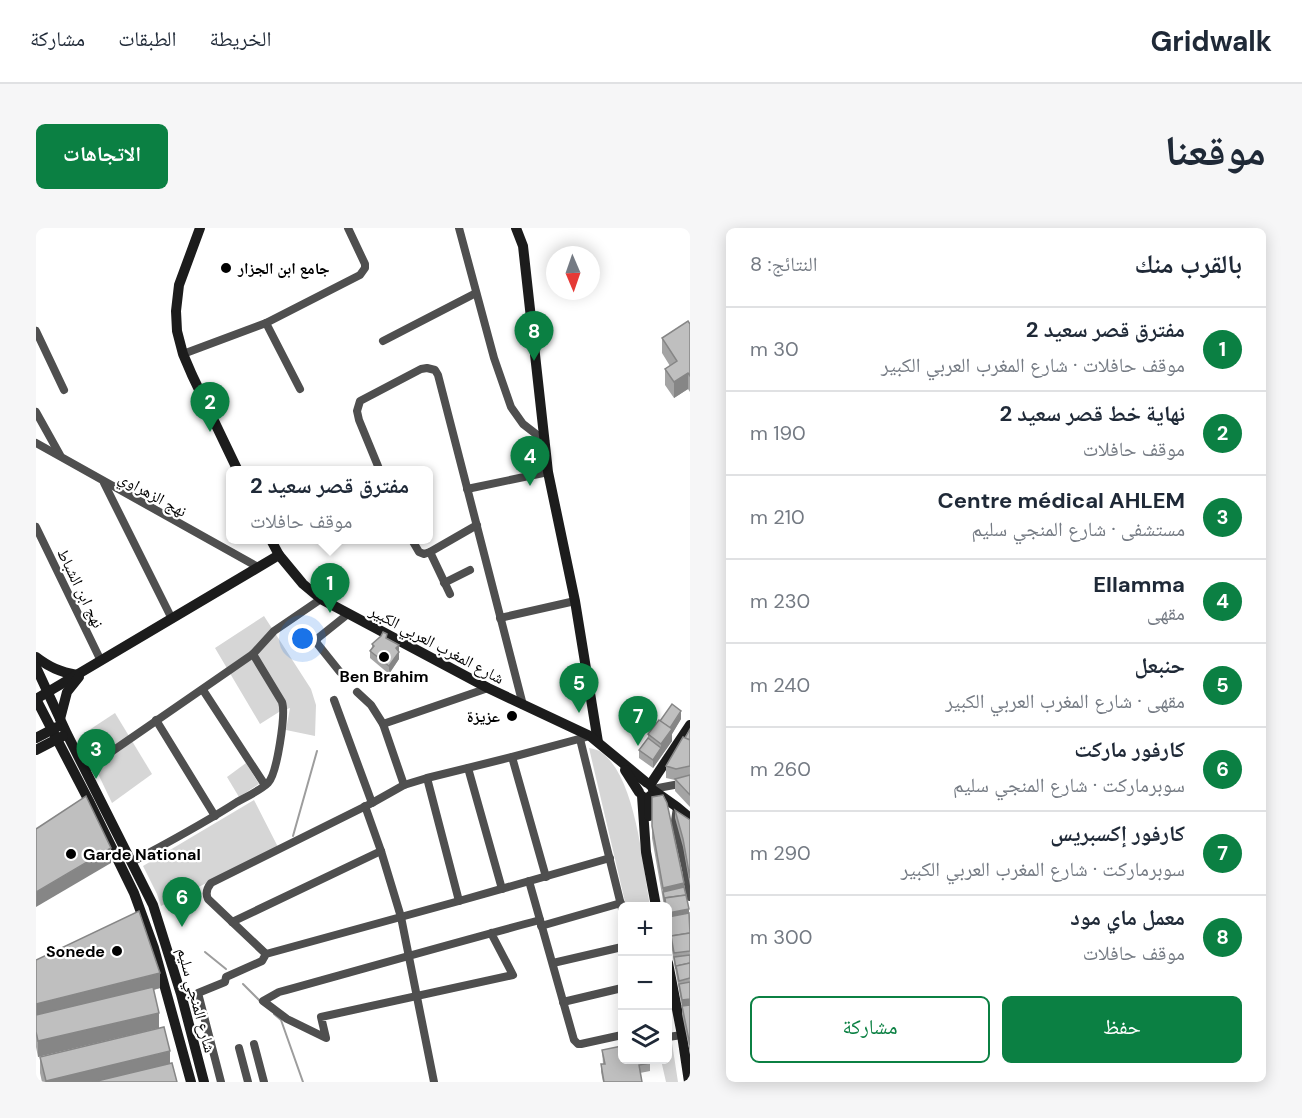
<!DOCTYPE html>
<html lang="ar">
<meta charset="utf-8">
<style>
body{margin:0;font-family:"DM Sans","Noto Naskh Arabic",sans-serif;background:#f6f6f7;color:#1f2937;direction:rtl}
.controls{position:absolute;right:18px;bottom:18px;display:grid;overflow:hidden;border-radius:9px;box-shadow:0 3px 15px #0003}
.controls button{width:54px;height:54px;display:grid;place-items:center;padding:0;border:0;border-bottom:2px solid #e0e1e3;background:#fff;color:#1f2937;font:30px sans-serif}
.compass{position:absolute;left:510px;top:18px;width:54px;height:54px;border-radius:50%;background:#fff;box-shadow:0 3px 15px #0003;rotate:178deg}
.you{position:absolute;left:267px;top:411px;width:21px;height:21px;margin:-15px;border:4px solid #fff;border-radius:50%;background:#1a73e8;box-shadow:0 0 0 9px #1a73e833}
.badge{display:grid;place-items:center;width:39px;height:39px;border-radius:50%;background:#0b8043;color:#fff;font-size:20px;font-weight:700}
.pin{position:absolute;translate:-50% -50px;filter:drop-shadow(0 2px 3px #0008)}
.pin::after{content:'';position:absolute;top:32px;width:21px;height:18px;background:inherit;clip-path:polygon(0 0,100% 0,50% 100%)}
.popup{position:absolute;left:190px;top:238px;width:207px;height:78px;box-sizing:border-box;display:grid;place-content:center;border-radius:9px;background:#fff;filter:drop-shadow(0 2px 4px #0005);font-size:20px;white-space:nowrap;color:#747a83}
.popup b{font-size:22px;color:#1f2937}
.popup::after{content:'';position:absolute;left:50%;top:100%;margin-left:-12px;border:12px solid transparent;border-top-color:#fff}
.list{margin:0;padding:0;list-style:none}
h2{display:flex;justify-content:space-between;align-items:center;height:78px;margin:0;padding:0 24px;font-size:26px}
h2 small{font-size:20px;font-weight:400;color:#747a83}
.list li{display:grid;grid-template-columns:39px 1fr auto;gap:18px;align-items:center;box-sizing:border-box;height:84px;padding:0 24px;border-top:2px solid #e0e1e3}
.list b{display:block;font-size:22px;white-space:nowrap}
.list p{margin:0;font-size:20px;white-space:nowrap;color:#747a83}
.list em{font-size:20px;font-style:normal;color:#747a83}
.actions{display:flex;gap:12px;padding:18px 24px}
.actions a{flex:1;padding:14px 0;border:2px solid #0b8043;border-radius:9px;text-align:center;font-size:21px;color:#0b8043}
.actions .main{background:#0b8043;color:#fff}
.icon{flex:none;width:33px;height:33px;fill:none;stroke:currentColor;stroke-width:2;stroke-linecap:round;stroke-linejoin:round}
.map{position:relative;flex:none;width:654px;height:854px;overflow:hidden;direction:ltr;border-radius:9px}
header{display:flex;align-items:center;gap:36px;box-sizing:border-box;height:84px;padding:0 30px;background:#fff;border-bottom:2px solid #e0e1e3}
header strong{font-size:28px}
nav{display:flex;gap:33px;margin-inline-start:auto;font-size:21px}
.intro{display:flex;align-items:center;justify-content:space-between;box-sizing:border-box;height:144px;padding:0 36px}
h1{margin:0;font-size:42px}
.button{padding:15px 27px;border-radius:9px;background:#0b8043;color:#fff;font-size:21px;font-weight:700}
main{display:flex;gap:36px;padding:0 36px}
aside{flex:1;background:#fff;border-radius:9px;box-shadow:0 3px 15px #0003}
.map>svg:first-child{display:block}
</style>
<header>
<strong>Gridwalk</strong>
<nav><a>الخريطة</a><a>الطبقات</a><a>مشاركة</a></nav>
</header>
<div class="intro"><h1>موقعنا</h1><a class="button">الاتجاهات</a></div>
<main>
<aside>
<h2>بالقرب منك<small>النتائج: 8</small></h2>
<ul class="list">
<li><span class="badge">1</span><div><b>مفترق قصر سعيد 2</b><p>موقف حافلات · شارع المغرب العربي الكبير</p></div><em>30 m</em></li>
<li><span class="badge">2</span><div><b>نهاية خط قصر سعيد 2</b><p>موقف حافلات</p></div><em>190 m</em></li>
<li><span class="badge">3</span><div><b>Centre médical AHLEM</b><p>مستشفى · شارع المنجي سليم</p></div><em>210 m</em></li>
<li><span class="badge">4</span><div><b>Ellamma</b><p>مقهى</p></div><em>230 m</em></li>
<li><span class="badge">5</span><div><b>حنبعل</b><p>مقهى · شارع المغرب العربي الكبير</p></div><em>240 m</em></li>
<li><span class="badge">6</span><div><b>كارفور ماركت</b><p>سوبرماركت · شارع المنجي سليم</p></div><em>260 m</em></li>
<li><span class="badge">7</span><div><b>كارفور إكسبريس</b><p>سوبرماركت · شارع المغرب العربي الكبير</p></div><em>290 m</em></li>
<li><span class="badge">8</span><div><b>معمل ماي مود</b><p>موقف حافلات</p></div><em>300 m</em></li>
</ul>
<div class="actions"><a class="main">حفظ</a><a>مشاركة</a></div>
</aside>
<div class="map">
<svg width="654" height="854" viewBox="0 0 654 854">
<rect width="100%" height="100%" fill="#fff"/>
<g fill="#d6d6d6">
<path d="M228,388L275,461L280,477L279,508L250,502L254,480L243,484L224,496L179,420Z"/>
<path d="M79,485L116,546L76,575L44,508Z"/>
<path d="M553,520C558,521 563,522 566,525C600,550 607,638 614,678H590Z"/>
<path d="M210,535L223,556L203,569L191,549Z"/>
<path d="M218,572L242,619L125,678L121,666L107,638Z"/>
<path d="M632,789L642,854H630L625,832H632Z"/>
</g>
<g fill="none" stroke-linecap="round" stroke-linejoin="round">
<g stroke="#9d9d9d" stroke-width="2">
<path d="M257,608L281,523"/>
<path d="M169,724L190,741"/>
<path d="M207,756L225,774"/>
<path d="M238,786L245,792L267,854"/>
</g>
<g stroke="#4f4f4f" stroke-width="8">
<path d="M423,0L458,130L475,179L487,196L509,213"/>
<path d="M230,95L264,161"/>
<path d="M0,103L28,162"/>
<path d="M347,113L440,65"/>
<path d="M147,126L230,95L324,47L329,40V36L312,0"/>
<path d="M0,184L24,227"/>
<path d="M0,215L222,339"/>
<path d="M344,243L323,192L321,183L324,173L385,141L391,140L399,142L402,147L487,477"/>
<path d="M68,255L136,391"/>
<path d="M431,261L512,244"/>
<path d="M0,299L65,433"/>
<path d="M376,312L383,324L388,326L394,324L441,297"/>
<path d="M394,324L414,366"/>
<path d="M408,355L434,342"/>
<path d="M464,390L539,373"/>
<path d="M304,444L280,414L282,410L312,386"/>
<path d="M167,462L229,557"/>
<path d="M321,464L335,477L347,496"/>
<path d="M298,472L336,575"/>
<path d="M120,492L179,588"/>
<path d="M544,511L586,681"/>
<path d="M476,529L510,649"/>
<path d="M432,540L466,661"/>
<path d="M49,542L217,426L238,403L285,371"/>
<path d="M391,550L423,673"/>
<path d="M368,557L347,496L452,460"/>
<path d="M617,561L654,554"/>
<path d="M329,578L345,623L365,689L398,854"/>
<path d="M641,579L639,593L650,642L654,669"/>
<path d="M96,634C131,615 167,596 201,574C210,569 225,562 232,555C241,546 250,486 246,474L217,426"/>
<path d="M493,653L538,812L542,816H545L586,807"/>
<path d="M196,694L345,623"/>
<path d="M505,698L585,675"/>
<path d="M455,705L477,747L285,789L290,810L251,791L227,773L243,764C330,740 417,715 504,692"/>
<path d="M230,726L172,671C169,665 171,660 175,655L336,575L368,557L391,550L476,529L554,508"/>
<path d="M517,735L586,719"/>
<path d="M527,774L586,760"/>
<path d="M632,809L646,807"/>
<path d="M218,816L228,854"/>
<path d="M203,820L212,854"/>
<path d="M185,854L162,765L189,754L190,749L226,733L230,726L423,673L574,630"/>
</g>
<g stroke="#1c1c1c" stroke-width="10">
<path d="M164,0L143,57L140,83L141,103L147,126L156,147L202,243"/>
<path d="M480,0L487,18L512,244L539,373L562,514"/>
<path d="M235,312L243,327"/>
<path d="M0,429C13,439 24,444 41,447"/>
<path d="M0,439L31,506L117,677L145,766L168,854"/>
<path d="M0,471L243,327L267,356L285,371L452,460L554,508L611,555"/>
<path d="M0,471L53,573L98,665L118,720L155,854"/>
<path d="M24,491L31,464L43,449"/>
<path d="M0,510L21,499"/>
<path d="M0,522L27,508"/>
<path d="M589,542L603,564"/>
<path d="M614,557L654,497"/>
<path d="M617,562L641,579L654,590"/>
<path d="M606,568L610,624L620,678"/>
<path d="M613,588L614,568"/>
<path d="M632,735L646,807L653,854"/>
</g>
</g>
<g fill="#a4a4a4">
<path d="M654,96V164L652,161L638,170L629,157V141L634,138L626,125V110Z"/>
<path d="M351,410L363,417V431L353,446L334,430V423L336,419V416Z"/>
<path d="M645,491L636,506V513L617,540L603,530V522L612,510V506L624,493Z"/>
<path d="M654,501V579L639,563V552L630,550V538Z"/>
<path d="M616,569L648,659L654,690V825L646,786V780L632,699V678H628L616,610Z"/>
<path d="M639,582L654,592V658L647,619L639,590Z"/>
<path d="M0,732L124,760L118,762L2,829L0,819Z"/>
<path d="M566,822L614,835V843L604,845L606,854H567L565,844V836H567Z"/>
<path d="M4,829L134,836L141,854H6L4,845Z"/>
</g>
<g fill="#868686">
<path d="M652,145V161L638,170V154Z"/>
<path d="M363,417V431L353,446V438L360,420Z"/>
<path d="M645,483V491L636,506V513L617,540V532L625,520V516Z"/>
<path d="M75,620V635L0,679V664Z"/>
<path d="M648,655V667L627,664V660Z"/>
<path d="M653,681V693L632,691V685Z"/>
<path d="M124,745V760L0,791V776Z"/>
<path d="M654,771V779L646,780V772Z"/>
<path d="M123,785V800L2,829V813Z"/>
<path d="M134,823V839L71,854H10V853Z"/>
</g>
<g fill="#bfbfbf" stroke="#868686" stroke-width="1.5">
<path d="M652,93L654,96V148L652,145L638,154L629,141L641,133L626,110Z"/>
<path d="M347,404L351,406L350,410L363,417L360,420L363,424L353,438L334,423L338,418L336,416L345,408Z"/>
<path d="M636,476L645,483L634,500L624,493Z"/>
<path d="M623,492L636,501L625,516L612,506Z"/>
<path d="M654,501V512L649,510Z"/>
<path d="M647,509L654,512V538L640,541L630,538Z"/>
<path d="M612,510L625,520L617,532L603,522Z"/>
<path d="M654,547V567L639,551Z"/>
<path d="M627,567L631,575L648,655L627,660L616,598V569Z"/>
<path d="M50,568L75,620L0,664V601Z"/>
<path d="M639,582L654,592V650L647,611Z"/>
<path d="M648,659L650,667L629,670V674L627,664Z"/>
<path d="M650,667L653,681L632,685V678H630L629,670Z"/>
<path d="M103,683L124,745L0,776V732Z"/>
<path d="M653,685L654,705L635,708V712L632,689Z"/>
<path d="M654,705V723L638,725L635,708Z"/>
<path d="M654,727V735L640,738V741L638,729Z"/>
<path d="M654,735V750L643,753L640,738Z"/>
<path d="M654,754V771L646,772L643,756Z"/>
<path d="M117,759L123,785L2,813L0,804V787Z"/>
<path d="M654,777V817L646,778Z"/>
<path d="M128,799L134,823L10,853L4,829Z"/>
<path d="M586,818V831H613L614,835L603,837L606,854H568L565,836H569L566,822Z"/>
<path d="M136,835L141,854H57Z"/>
</g>
<g fill="#000" stroke="#fff" stroke-width="2">
<circle cx="190" cy="40" r="6"/>
<circle cx="348" cy="429" r="6"/>
<circle cx="476" cy="488" r="6"/>
<circle cx="35" cy="626" r="6"/>
<circle cx="81" cy="723" r="6"/>
</g>
<g text-anchor="middle" stroke-width="4.5" stroke-linejoin="round" paint-order="stroke">
<g font-size="16" font-weight="bold" fill="#000" stroke="#fff" text-anchor="start">
<text x="202" y="46">جامع ابن الجزار</text>
<text x="348" y="454" text-anchor="middle">Ben Brahim</text>
<text x="464" y="494" text-anchor="end">عزيزة</text>
<text x="47" y="632">Garde National</text>
<text x="69" y="729" text-anchor="end">Sonede</text>
</g>
<g font-size="16" fill="#000" stroke="#fff">
<text transform="translate(117 266) rotate(29)" y="6">نهج الزهراوي</text>
<text transform="translate(45 360) rotate(64)" y="6">نهج ابن الشباط</text>
<text transform="translate(401 416) rotate(28)" y="6">شارع المغرب العربي الكبير</text>
<text transform="translate(161 772) rotate(75)" y="6">شارع المنجي سليم</text>
</g>
</g>
</svg>
<div class="controls">
<button>+</button>
<button>−</button>
<button><svg class="icon" aria-label="layers" viewBox="0 0 24 24"><path d="M12 4l9 5-9 5-9-5zM3 14l9 5 9-5"/></svg></button>
</div>
<svg class="compass" viewBox="-18 -18 36 36"><path d="M0-13l5 13h-10z" fill="#e53935"/><path d="M0 13l5-13h-10z" fill="#747a83"/></svg>
<div class="you"></div>
<div class="pin badge" style="left:294px;top:385px">1</div>
<div class="popup"><b>مفترق قصر سعيد 2</b>موقف حافلات</div>
<div class="pin badge" style="left:174px;top:204px">2</div>
<div class="pin badge" style="left:60px;top:551px">3</div>
<div class="pin badge" style="left:494px;top:258px">4</div>
<div class="pin badge" style="left:543px;top:485px">5</div>
<div class="pin badge" style="left:146px;top:699px">6</div>
<div class="pin badge" style="left:602px;top:518px">7</div>
<div class="pin badge" style="left:498px;top:133px">8</div>
</div>
</main>
